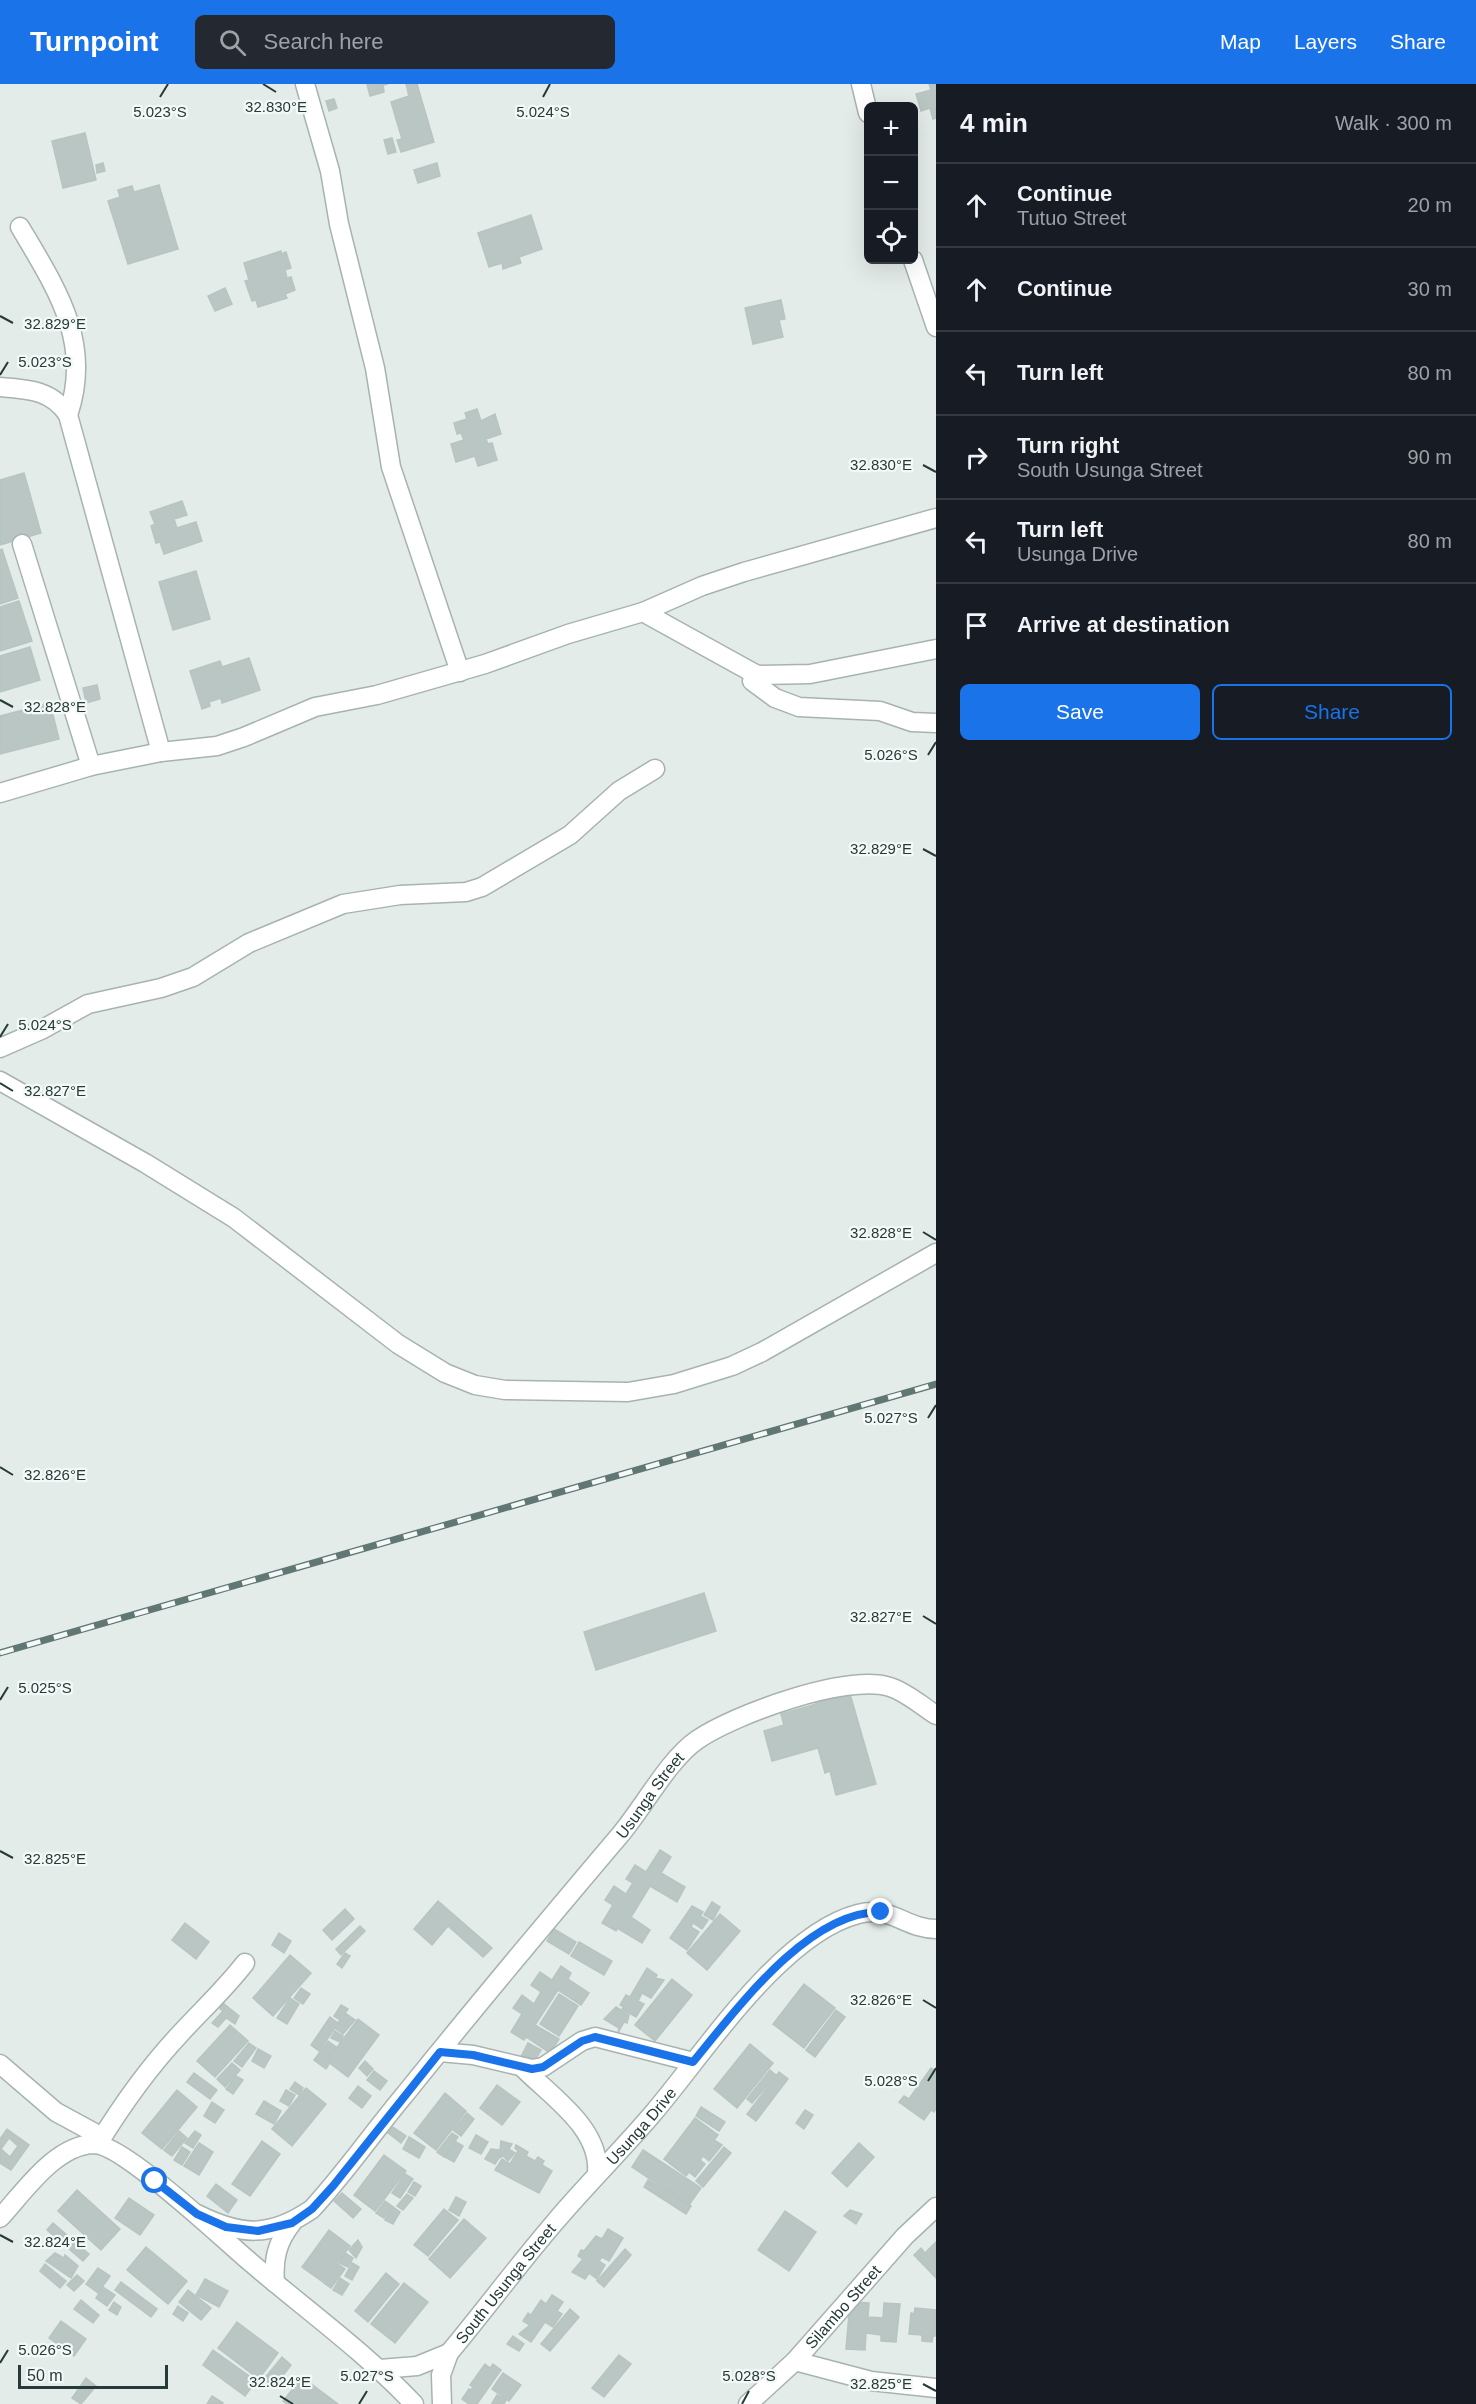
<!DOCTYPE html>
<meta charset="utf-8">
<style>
body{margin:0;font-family:Arial,sans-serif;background:#242831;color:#f1f3f6}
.controls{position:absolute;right:18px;top:18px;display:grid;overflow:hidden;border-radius:9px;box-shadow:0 6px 24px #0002}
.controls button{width:54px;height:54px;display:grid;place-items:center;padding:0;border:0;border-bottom:2px solid #363941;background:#171b24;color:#f1f3f6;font:30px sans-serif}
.scale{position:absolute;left:18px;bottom:15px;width:150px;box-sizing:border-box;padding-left:6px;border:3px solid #253b39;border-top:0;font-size:16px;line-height:21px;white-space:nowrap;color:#253b39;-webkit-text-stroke:4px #f4f9f7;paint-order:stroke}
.stop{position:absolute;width:18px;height:18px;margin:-14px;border:4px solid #1a73e8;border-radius:50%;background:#fff}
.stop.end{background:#1a73e8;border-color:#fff;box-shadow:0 2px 6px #0008}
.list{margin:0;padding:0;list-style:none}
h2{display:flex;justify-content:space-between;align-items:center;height:78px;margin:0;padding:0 24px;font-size:26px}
h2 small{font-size:20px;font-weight:400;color:#9ea1a6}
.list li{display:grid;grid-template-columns:39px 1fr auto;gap:18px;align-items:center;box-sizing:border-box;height:84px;padding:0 24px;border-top:2px solid #363941}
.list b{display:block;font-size:22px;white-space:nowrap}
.list p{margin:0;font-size:20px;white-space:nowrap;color:#9ea1a6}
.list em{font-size:20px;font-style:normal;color:#9ea1a6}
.actions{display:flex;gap:12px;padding:18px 24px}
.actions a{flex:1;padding:14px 0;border:2px solid #1a73e8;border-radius:9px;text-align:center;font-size:21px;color:#1a73e8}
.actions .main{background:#1a73e8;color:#fff}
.icon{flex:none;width:33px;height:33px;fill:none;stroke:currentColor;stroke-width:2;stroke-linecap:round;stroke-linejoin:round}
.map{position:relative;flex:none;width:936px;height:2320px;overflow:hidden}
header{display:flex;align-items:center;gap:36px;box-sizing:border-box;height:84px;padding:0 30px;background:#1a73e8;color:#fff}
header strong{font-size:28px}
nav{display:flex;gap:33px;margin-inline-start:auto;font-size:21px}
.search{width:420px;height:54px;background:#242831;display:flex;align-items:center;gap:15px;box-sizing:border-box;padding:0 21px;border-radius:9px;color:#9ea1a6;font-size:22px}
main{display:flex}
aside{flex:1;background:#171b24}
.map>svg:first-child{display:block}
</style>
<header>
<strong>Turnpoint</strong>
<div class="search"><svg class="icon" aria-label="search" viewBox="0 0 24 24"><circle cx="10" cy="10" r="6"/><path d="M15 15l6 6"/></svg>Search here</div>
<nav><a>Map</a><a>Layers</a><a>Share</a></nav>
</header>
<main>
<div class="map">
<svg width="936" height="2320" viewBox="0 0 936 2320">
<rect width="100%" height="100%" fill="#e4ece9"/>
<g fill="#bac6c3" stroke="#b7c5c1" stroke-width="1.5" fill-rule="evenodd">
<path d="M367,0H388L383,1L384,8L370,12Z"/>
<path d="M406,0H417L434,58L401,68L397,56L402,55L391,18L409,12Z"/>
<path d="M929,0H936V34L933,35L930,24L921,27L916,10L931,6Z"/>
<path d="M334,15L337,24L329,27L326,17Z"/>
<path d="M85,49L96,96L63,104L52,57Z"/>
<path d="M392,54L396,68L388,70L384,56Z"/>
<path d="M103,79L105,87L97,89L96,81Z"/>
<path d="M437,79L440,92L418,99L414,86Z"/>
<path d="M159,101L178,165L128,180L108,117L120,113L118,106L132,102L134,108Z"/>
<path d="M531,131L542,165L519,173L521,179L503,185L502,179L489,183L478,149Z"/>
<path d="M281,167V170L286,168L291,184L285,186L287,194L291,193L295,206L285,210L287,214L258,223L256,216L252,217L245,197L249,196L244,179Z"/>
<path d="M225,204L232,220L215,227L208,212Z"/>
<path d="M781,216L785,235L779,236L783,253L753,260L745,224Z"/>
<path d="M477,325L481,337L495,330L501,350L486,355L488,360L492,359L497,376L478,382L475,372L456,378L451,360L464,356L461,349L457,350L454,339L467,335L465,329Z"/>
<path d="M24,389L41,449L0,461V396Z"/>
<path d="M182,417L187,431L174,435L177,444L196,438L202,457L164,470L160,458L156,459L151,442L155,440L150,428Z"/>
<path d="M2,465L18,514L0,520V466Z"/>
<path d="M196,487L210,535L173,546L159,498Z"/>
<path d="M19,517L32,557L0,567V523Z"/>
<path d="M30,563L40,596L0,608V572Z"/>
<path d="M249,574L260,606L222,619L221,614L209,618L210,622L202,625L190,587L220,577L222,583Z"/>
<path d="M97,601L100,615L86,619L83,604Z"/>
<path d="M50,619L59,655L0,670V632Z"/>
<path d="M704,1509L716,1547L596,1586L584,1548Z"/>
<path d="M850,1610L876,1700L836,1711L830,1687L825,1689L818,1664L772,1677L764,1647L784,1641L781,1630L816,1620L815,1616L830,1612L831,1615Z"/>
<path d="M660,1766L671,1773L661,1789L685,1803L677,1818L650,1802L631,1833L650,1846L642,1859L617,1844L616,1847L602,1839L613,1821L605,1816L614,1802L626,1810L633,1799L626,1795L635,1781L646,1788Z"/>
<path d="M438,1817L492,1864L483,1873L448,1842L432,1861L414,1845Z"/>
<path d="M712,1818L720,1823L713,1836L704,1831Z"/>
<path d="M692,1822L703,1828L700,1832L708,1836L702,1845L693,1839L691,1843L699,1848L687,1866L670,1854Z"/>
<path d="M345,1825L354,1835L332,1856L323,1846Z"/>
<path d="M720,1830L740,1847L707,1886L687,1869Z"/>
<path d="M185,1839L209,1858L196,1875L172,1856Z"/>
<path d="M360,1842L365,1847L341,1871L336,1865Z"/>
<path d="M554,1845L576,1858L569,1870L547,1857Z"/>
<path d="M279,1849L291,1857L284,1869L272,1861Z"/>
<path d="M579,1858L612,1877L604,1891L571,1872Z"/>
<path d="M345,1869L350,1872L342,1884L337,1880Z"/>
<path d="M290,1871L311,1889L273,1932L253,1914Z"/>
<path d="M561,1882L571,1889L568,1895L589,1909L581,1921L558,1906L535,1941L559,1955L550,1969L526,1953L524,1956L511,1948L522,1930L513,1924L522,1911L534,1920L541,1908L531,1901L540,1888L552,1896Z"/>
<path d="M647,1884L657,1891L655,1894L664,1896L651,1914L642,1909L638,1917L644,1920L636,1933L622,1925L624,1923L620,1921L626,1911L630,1913Z"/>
<path d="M672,1895L692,1911L655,1957L635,1941Z"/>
<path d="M804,1900L835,1924L804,1964L773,1940Z"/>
<path d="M301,1904L310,1910L303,1920L294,1914Z"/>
<path d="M559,1910L578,1922L559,1952L540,1940Z"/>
<path d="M290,1914L299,1920L287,1940L277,1934Z"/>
<path d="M223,1919L239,1932L235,1940L226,1934L218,1943L212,1939L223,1927L220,1925Z"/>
<path d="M341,1921L348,1925L345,1929L355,1936L343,1950L335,1944L319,1967L311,1961L330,1933L338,1939L340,1936L334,1932Z"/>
<path d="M616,1923L629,1931L627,1939L624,1938L618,1949L619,1944L604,1935Z"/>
<path d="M836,1926L845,1933L815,1973L806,1966Z"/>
<path d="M358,1935L379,1951L348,1993L327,1977Z"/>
<path d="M230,1941L248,1957L215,1993L197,1977Z"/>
<path d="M335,1947L343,1952L340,1958L331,1954Z"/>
<path d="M328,1957L336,1963L325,1978L329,1980L326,1985L314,1976Z"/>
<path d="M249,1959L256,1964L242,1983L234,1977Z"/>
<path d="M528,1959L541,1966L533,1980L521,1973Z"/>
<path d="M750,1960L773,1979L737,2024L714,2005Z"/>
<path d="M258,1965L271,1972L264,1984L252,1977Z"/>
<path d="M365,1977L373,1985L367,1992L359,1984Z"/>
<path d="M232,1979L240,1986L225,2003L217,1995Z"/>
<path d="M931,1984L936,1988V2025L934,2028L931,2026L924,2036L899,2018L904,2012L909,2015Z"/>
<path d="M770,1986L776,1991L752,2019L747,2015Z"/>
<path d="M374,1987L387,1997L380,2006L367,1996Z"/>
<path d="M779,1988L788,1995L756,2037L747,2030Z"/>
<path d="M194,1989L217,2006L210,2015L187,1998Z"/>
<path d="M236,1992L243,1996L233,2010L226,2005Z"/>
<path d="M295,1998L303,2004L299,2011L290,2005Z"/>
<path d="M497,2001L520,2018L502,2041L480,2024Z"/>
<path d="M358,2002L371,2012L362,2024L349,2014Z"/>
<path d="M306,2004L326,2020L292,2062L272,2045Z"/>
<path d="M177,2006L197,2023L162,2065L142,2049Z"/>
<path d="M286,2006L295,2011L289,2022L280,2017Z"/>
<path d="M445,2009L466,2027L436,2066L414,2049Z"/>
<path d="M264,2017L281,2027L274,2040L256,2030Z"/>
<path d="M212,2018L224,2026L215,2039L204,2032Z"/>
<path d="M701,2023L725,2038L719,2047L696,2032Z"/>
<path d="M805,2026L813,2031L804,2045L796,2039Z"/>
<path d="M467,2029L474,2035L461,2052L453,2046Z"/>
<path d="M695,2034L718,2051L714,2056L722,2061L709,2077L703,2072L700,2076L705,2080L695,2093L689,2088L686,2092L664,2075Z"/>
<path d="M393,2043L406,2052L401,2059L388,2049Z"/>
<path d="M7,2045L29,2061L11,2086L0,2079V2055ZM9,2054L18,2062L10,2073L1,2065Z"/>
<path d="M179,2047L187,2054L172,2072L164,2066Z"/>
<path d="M195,2047L201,2051L193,2064L185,2059Z"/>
<path d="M452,2049L458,2053L444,2073L437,2068Z"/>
<path d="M476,2051L488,2058L481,2070L469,2064Z"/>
<path d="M409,2053L425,2063L419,2074L403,2065Z"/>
<path d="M262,2057L280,2070L250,2112L232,2100Z"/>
<path d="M501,2057L512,2060L509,2065L515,2069L508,2077L503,2072L499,2074L495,2080L485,2075L491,2065L500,2066Z"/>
<path d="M456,2058L463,2062L454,2078L445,2073Z"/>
<path d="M199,2059L213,2068L199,2091L184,2082Z"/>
<path d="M859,2059L874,2073L847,2103L832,2089Z"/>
<path d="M516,2061L528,2068L526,2072L535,2077L538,2073L544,2077L542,2081L552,2087L539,2109L495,2086L502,2075L510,2080L518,2067L515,2064Z"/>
<path d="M182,2063L190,2068L182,2081L174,2076Z"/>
<path d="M724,2063L731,2069L703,2103L696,2097Z"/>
<path d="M643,2066L701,2104L689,2121L632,2083Z"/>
<path d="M384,2071L406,2087L375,2127L354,2111Z"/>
<path d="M405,2090L413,2095L400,2114L392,2109Z"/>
<path d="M648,2096L691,2122L686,2130L644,2103Z"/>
<path d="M414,2098L421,2102L415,2112L408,2108Z"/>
<path d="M216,2100L237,2116L228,2129L207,2112Z"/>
<path d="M77,2106L120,2145L101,2166L58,2127Z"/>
<path d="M342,2109L361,2125L353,2134L334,2117Z"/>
<path d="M407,2110L413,2114L403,2126L397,2122Z"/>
<path d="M456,2113L466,2118L459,2132L449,2126Z"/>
<path d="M129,2114L154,2131L140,2151L115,2134Z"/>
<path d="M385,2117L393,2123L384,2134L376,2129Z"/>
<path d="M393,2123L400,2128L393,2140L385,2136Z"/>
<path d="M444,2125L458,2136L428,2172L414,2161Z"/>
<path d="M850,2126L862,2130L856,2140L844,2132Z"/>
<path d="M785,2127L816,2148L789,2187L758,2166Z"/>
<path d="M464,2135L486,2154L450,2194L429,2175Z"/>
<path d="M53,2139L89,2170L83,2177L47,2146Z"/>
<path d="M608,2145L623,2154L609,2177L602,2173L599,2177L605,2181L597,2195L589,2189L585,2195L572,2188L583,2175L578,2172L581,2166L584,2167L596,2152L602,2155Z"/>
<path d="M329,2146L350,2162L323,2198L302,2183Z"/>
<path d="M358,2156L362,2163L356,2174L349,2166Z"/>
<path d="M936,2158V2194L914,2171L921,2164L925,2169Z"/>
<path d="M146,2163L187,2197L168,2220L127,2186Z"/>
<path d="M625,2165L631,2171L604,2203L597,2197Z"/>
<path d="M55,2169L64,2174L65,2171L78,2182L71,2194L46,2177Z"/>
<path d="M345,2169L353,2174L348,2183L339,2179Z"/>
<path d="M352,2179L359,2183L352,2196L345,2192Z"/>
<path d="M45,2180L66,2197L60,2204L40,2187Z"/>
<path d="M338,2180L345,2185L331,2204L324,2199Z"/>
<path d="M98,2184L110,2192L98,2209L86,2200Z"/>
<path d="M386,2189L399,2200L368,2238L355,2227Z"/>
<path d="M77,2191L84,2197L74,2207L67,2201Z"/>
<path d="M340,2194L349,2200L342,2211L333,2206Z"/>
<path d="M205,2195L228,2207L219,2223L196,2211Z"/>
<path d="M121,2198L157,2225L151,2233L115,2206Z"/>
<path d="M404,2199L428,2218L395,2259L371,2240Z"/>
<path d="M103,2203L115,2211L107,2222L96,2214Z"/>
<path d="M188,2206L211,2224L201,2236L179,2218Z"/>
<path d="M552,2211L563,2218L557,2227L562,2230L553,2243L545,2238L531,2258L519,2250L530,2241L523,2237L528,2229L531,2231L541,2216L546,2220Z"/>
<path d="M81,2216L99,2231L93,2239L74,2225Z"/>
<path d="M114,2218L121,2223L117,2231L109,2226Z"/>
<path d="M850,2218L869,2219L868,2233L883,2234L884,2219L900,2220L896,2258L881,2257V2251L866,2249L865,2266L846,2265Z"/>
<path d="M178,2222L188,2229L183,2237L173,2230Z"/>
<path d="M915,2224L936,2226V2252H933L932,2258L922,2257V2251L909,2250L911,2229L914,2230Z"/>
<path d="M570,2225L579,2233L550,2267L541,2260Z"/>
<path d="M61,2237L86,2255L74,2272L49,2254Z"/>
<path d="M237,2238L278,2269L259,2295L218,2264Z"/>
<path d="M513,2252L524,2260L519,2267L507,2260Z"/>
<path d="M213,2266L256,2297L245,2312L203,2281Z"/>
<path d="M619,2271L631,2280L604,2313L592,2304Z"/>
<path d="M282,2273L291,2281L274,2303L264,2295Z"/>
<path d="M485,2280L490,2284L493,2280L501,2286L477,2320H469L462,2315L469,2305L471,2306L473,2303L470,2301Z"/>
<path d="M503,2289L521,2301L509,2317L492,2305Z"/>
<path d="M302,2293L338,2320H287L283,2317Z"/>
<path d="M86,2294L96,2302L81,2320L72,2314Z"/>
<path d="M497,2311L506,2316L504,2320L492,2319Z"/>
<path d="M212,2312L223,2319L222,2320H207Z"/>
</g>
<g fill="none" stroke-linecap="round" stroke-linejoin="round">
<defs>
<g id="minor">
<path d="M305,0L330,87L339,140L375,284L391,383L460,588"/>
<path d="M861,0L868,29"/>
<path d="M20,143C56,204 93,258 68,331"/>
<path d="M913,176L936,243"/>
<path d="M0,303C28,305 52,306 68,331L161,668"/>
<path d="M22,460L91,682"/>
<path d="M643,528L757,591L810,590L936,565"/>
<path d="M752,597L775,614L799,623L880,627L912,638L936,639"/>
<path d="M0,709L91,682L161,668L217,662L244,653L315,623L377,611L485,580L568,550L643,528L702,502L744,488L936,434"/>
<path d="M0,964L41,946L88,920L161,904L193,893L249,859L343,820L400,811L466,808L482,803L570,751L619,707L655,685"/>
<path d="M0,997L145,1079L234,1134L398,1260L445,1289L475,1301L505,1306L628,1308L674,1300L732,1282L762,1268L936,1169"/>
<path d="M440,1968L473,1971L532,1985L543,1983L582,1957L595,1953L693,1978"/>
<path d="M0,1980L56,2028L102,2053"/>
<path d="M524,1985C552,2013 601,2045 597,2089"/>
<path d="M98,2060C122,2021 149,1983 180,1950C202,1926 225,1905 245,1879"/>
<path id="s1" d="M197,2130C241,2152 270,2154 312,2125C346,2088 374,2047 406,2009C476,1922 548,1836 620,1751C643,1724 669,1675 697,1656C733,1631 847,1589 890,1603C906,1608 922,1622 936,1631"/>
<path d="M0,2134C24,2108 55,2061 94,2060C123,2060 223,2155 249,2177C305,2225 364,2267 414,2320"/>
<path d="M275,2199C273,2175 277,2158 292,2139"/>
<path d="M795,2277L871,2297L936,2304"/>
<path d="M380,2285L417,2282L449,2269"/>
<path id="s2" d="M442,2320L441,2291L449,2269C485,2226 518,2181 555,2138C587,2100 623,2065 655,2027C705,1968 781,1850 858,1830C891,1821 906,1845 936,1845"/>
<path id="s3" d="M748,2320L795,2277L905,2152L936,2123"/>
</g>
</defs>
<use href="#minor" stroke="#a7b3b1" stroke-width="21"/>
<use href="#minor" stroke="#fff" stroke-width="18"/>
<defs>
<path id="rail" d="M0,1569L936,1300"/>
</defs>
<use href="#rail" stroke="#607774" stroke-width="7"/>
<use href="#rail" stroke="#f4f9f7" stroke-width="4.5" stroke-dasharray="14" stroke-linecap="butt"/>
</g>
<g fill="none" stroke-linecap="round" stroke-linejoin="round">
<path stroke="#1a73e8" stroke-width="8" d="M155,2097L197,2130L226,2143L258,2147L292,2139L312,2125L333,2102L440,1968L473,1971L532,1985L543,1983L582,1957L595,1953L693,1978C736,1926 808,1827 881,1828"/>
</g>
<path fill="none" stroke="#253b39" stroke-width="2" d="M263,0L276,8M160,13L168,0M543,13L550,0M0,232L13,239M0,291L8,278M923,381L936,388M0,616L13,623M928,671L936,658M923,765L936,772M0,953L8,940M0,999L13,1007M923,1148L936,1156M928,1334L936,1321M0,1383L13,1391M923,1532L936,1540M0,1616L8,1603M0,1767L13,1774M923,1916L936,1924M928,1997L936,1984M0,2151L13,2158M0,2279L8,2266M923,2300L936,2307M280,2312L293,2320M359,2320L367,2307M742,2320L749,2307"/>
<g text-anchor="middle" stroke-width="4.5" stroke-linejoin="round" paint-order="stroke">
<g font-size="16" fill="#253b39" stroke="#f4f9f7">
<text dy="6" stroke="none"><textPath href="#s1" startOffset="657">Usunga Street</textPath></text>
<text dy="6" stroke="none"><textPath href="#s2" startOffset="350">Usunga Drive</textPath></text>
<text dy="6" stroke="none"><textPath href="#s2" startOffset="142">South Usunga Street</textPath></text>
<text dy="6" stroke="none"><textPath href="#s3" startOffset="136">Silambo Street</textPath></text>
</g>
</g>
<g font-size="15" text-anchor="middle" fill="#253b39" stroke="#f4f9f7" stroke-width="4.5" stroke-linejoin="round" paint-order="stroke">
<text x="276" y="28">32.830°E</text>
<text x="160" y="33">5.023°S</text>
<text x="543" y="33">5.024°S</text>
<text x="55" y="245">32.829°E</text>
<text x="45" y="283">5.023°S</text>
<text x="881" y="386">32.830°E</text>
<text x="55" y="628">32.828°E</text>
<text x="891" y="676">5.026°S</text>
<text x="881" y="770">32.829°E</text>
<text x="45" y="946">5.024°S</text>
<text x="55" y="1012">32.827°E</text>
<text x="881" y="1154">32.828°E</text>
<text x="891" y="1339">5.027°S</text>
<text x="55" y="1396">32.826°E</text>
<text x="881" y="1538">32.827°E</text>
<text x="45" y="1609">5.025°S</text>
<text x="55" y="1780">32.825°E</text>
<text x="881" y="1921">32.826°E</text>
<text x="891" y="2002">5.028°S</text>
<text x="55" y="2163">32.824°E</text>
<text x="45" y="2271">5.026°S</text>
<text x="367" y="2297">5.027°S</text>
<text x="749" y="2297">5.028°S</text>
<text x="280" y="2303">32.824°E</text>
<text x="881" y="2305">32.825°E</text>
</g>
</svg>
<div class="controls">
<button>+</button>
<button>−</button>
<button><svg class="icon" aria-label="locate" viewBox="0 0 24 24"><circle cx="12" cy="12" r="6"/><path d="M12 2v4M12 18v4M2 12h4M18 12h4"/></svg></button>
</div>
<div class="scale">50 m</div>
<div class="stop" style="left:155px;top:2097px"></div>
<div class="stop end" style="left:881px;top:1828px"></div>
</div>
<aside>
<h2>4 min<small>Walk · 300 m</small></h2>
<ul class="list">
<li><svg class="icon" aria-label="ahead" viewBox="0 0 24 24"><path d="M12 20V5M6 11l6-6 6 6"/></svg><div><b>Continue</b><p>Tutuo Street</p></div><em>20 m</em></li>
<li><svg class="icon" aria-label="ahead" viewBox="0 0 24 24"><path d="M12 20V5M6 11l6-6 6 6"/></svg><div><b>Continue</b></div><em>30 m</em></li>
<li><svg class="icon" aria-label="left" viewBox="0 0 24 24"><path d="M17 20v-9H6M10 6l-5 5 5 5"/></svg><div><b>Turn left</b></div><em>80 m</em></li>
<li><svg class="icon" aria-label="right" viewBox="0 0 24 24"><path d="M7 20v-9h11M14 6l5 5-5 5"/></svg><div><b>Turn right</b><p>South Usunga Street</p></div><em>90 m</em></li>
<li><svg class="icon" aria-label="left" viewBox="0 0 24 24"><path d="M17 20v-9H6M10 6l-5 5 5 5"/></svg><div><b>Turn left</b><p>Usunga Drive</p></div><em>80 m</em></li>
<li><svg class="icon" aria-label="arrive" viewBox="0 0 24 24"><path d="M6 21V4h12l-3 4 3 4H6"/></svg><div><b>Arrive at destination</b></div></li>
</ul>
<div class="actions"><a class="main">Save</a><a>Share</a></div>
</aside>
</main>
